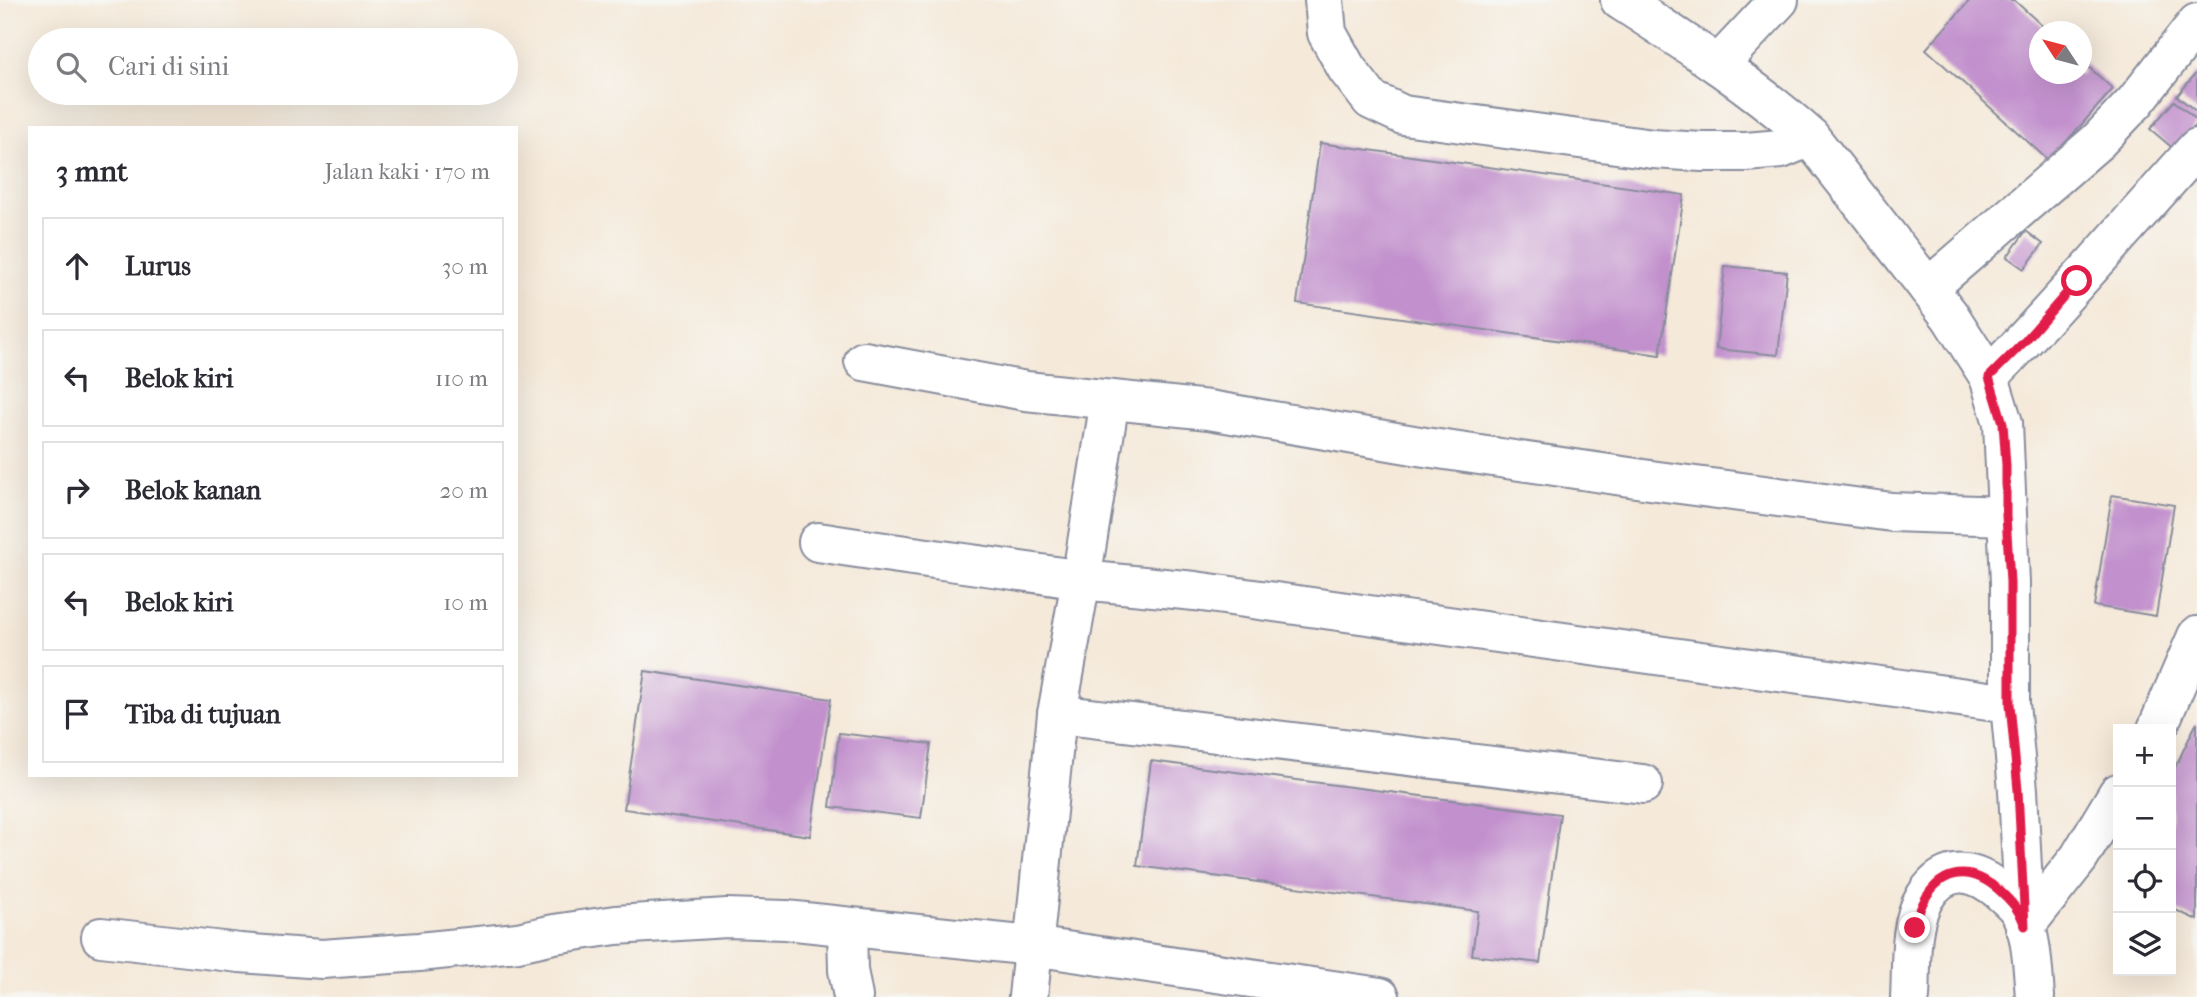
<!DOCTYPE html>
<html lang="id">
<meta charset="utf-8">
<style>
body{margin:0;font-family:"IM FELL French Canon",serif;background:#f2f2f3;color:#2b2b33}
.controls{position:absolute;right:21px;bottom:21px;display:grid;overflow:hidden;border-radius:0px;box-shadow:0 7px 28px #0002}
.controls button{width:63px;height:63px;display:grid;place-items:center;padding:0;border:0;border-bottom:2px solid #e1e1e2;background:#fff;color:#2b2b33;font:35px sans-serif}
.compass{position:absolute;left:2029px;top:21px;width:63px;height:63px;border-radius:50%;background:#fff;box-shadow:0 7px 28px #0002;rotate:306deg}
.stop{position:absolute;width:21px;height:21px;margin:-16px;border:5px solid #e11d48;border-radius:50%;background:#fff}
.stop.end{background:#e11d48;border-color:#fff;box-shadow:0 2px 7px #0008}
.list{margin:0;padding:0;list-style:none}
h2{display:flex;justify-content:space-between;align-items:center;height:91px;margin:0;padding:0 28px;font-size:30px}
h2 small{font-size:23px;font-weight:400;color:#7c7c81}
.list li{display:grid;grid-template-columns:46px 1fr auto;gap:21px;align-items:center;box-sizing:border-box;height:98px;margin:0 14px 14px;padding:0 14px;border:2px solid #e1e1e2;border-radius:0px}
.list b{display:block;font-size:26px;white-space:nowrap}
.list em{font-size:23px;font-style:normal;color:#7c7c81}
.icon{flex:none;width:38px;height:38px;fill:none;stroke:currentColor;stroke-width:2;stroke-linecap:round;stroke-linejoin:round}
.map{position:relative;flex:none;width:2197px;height:997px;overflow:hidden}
.search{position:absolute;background:#fff;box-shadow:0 7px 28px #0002;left:28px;top:28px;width:490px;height:77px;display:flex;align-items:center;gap:18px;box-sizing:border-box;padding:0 24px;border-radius:38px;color:#7c7c81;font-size:26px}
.panel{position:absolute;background:#fff;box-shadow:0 7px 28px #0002;left:28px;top:126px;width:490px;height:651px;border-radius:0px}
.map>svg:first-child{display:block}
</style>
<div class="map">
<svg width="2197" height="997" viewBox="0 0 2197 997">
<rect width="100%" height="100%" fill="#f6f6f2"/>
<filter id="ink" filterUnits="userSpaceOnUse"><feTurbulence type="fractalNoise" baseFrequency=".0143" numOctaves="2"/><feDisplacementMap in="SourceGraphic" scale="14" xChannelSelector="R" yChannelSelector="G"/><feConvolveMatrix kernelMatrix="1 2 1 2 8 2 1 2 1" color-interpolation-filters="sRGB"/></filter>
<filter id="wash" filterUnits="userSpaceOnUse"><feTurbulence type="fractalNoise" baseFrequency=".00686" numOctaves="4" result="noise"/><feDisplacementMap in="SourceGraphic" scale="28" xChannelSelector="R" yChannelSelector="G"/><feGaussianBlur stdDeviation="1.57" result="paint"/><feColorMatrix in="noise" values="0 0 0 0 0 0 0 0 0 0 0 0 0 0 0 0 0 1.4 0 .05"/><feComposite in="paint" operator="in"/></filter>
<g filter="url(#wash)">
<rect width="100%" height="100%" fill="#f5e9d9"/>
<g id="blocks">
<g fill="#c291cd">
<path d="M1970,0H2014L2049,32H2039V74H2082V61L2113,89L2049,161L1926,49Z"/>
<path d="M2197,72V112L2177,96Z"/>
<path d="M2174,101L2197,120V123L2175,150L2150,129Z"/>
<path d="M1320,143L1684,195L1660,355L1297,303Z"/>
<path d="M2026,231L2043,244L2024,269L2007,257Z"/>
<path d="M1725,266L1787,272L1778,355L1716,349Z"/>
<path d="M2112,495L2174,505L2156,616L2094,606Z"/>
<path d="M645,671L831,699L810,836L624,809Z"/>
<path d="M2197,722V920L2171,908V776Z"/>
<path d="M839,733L931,744L921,818L830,807Z"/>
<path d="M1151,761L1560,814L1540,963L1472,955L1478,911L1137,866Z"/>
</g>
</g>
</g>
<g filter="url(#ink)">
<use href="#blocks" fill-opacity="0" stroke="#888c9c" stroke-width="2"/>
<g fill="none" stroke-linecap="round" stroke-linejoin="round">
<defs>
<g id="minor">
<path d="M1324,0L1327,33L1347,69L1371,100L1403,115L1653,149L1702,152H1746L1781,149L1810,137"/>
<path d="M1620,0C1685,42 1752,85 1810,137L1950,316L1989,377L2003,423L2010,582V704L2018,790L2025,926"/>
<path d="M1718,65L1779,0"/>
<path d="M1928,288L2098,141L2135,102L2197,23"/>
<path d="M864,361L1026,391L1209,410L1425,447L1650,480L1892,512L2006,516"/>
<path d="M1989,377C2061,303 2128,224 2197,148"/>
<path d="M818,542C905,556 993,566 1081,580L1110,400"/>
<path d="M1057,714L1643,784"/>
<path d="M2157,729L2197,636"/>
<path d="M2025,926L2079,858L2118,793"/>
<path d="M847,928L848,970L853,997"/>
<path d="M101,937L240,953L322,959L419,952L518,942L554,934L616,925L727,918L786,920L1032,946L1380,997"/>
<path d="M1028,997L1057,714L1081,580L1195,591L2010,704"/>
<path d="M1910,997C1912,966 1908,925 1925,897C1946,863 1976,870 2002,893C2008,899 2016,905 2020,912C2032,933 2033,973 2035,997"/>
</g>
</defs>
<use href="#minor" stroke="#888c9c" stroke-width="42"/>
<use href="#minor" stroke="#fff" stroke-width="38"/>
</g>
</g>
<g fill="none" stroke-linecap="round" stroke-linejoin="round" filter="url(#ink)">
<path stroke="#e11d48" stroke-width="9" d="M1915,928C1924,880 1959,855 2000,891C2012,902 2020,911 2025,926L2018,790L2010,704V582L2006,516V465L2003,423L1989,377L2024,342L2077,281"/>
</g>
</svg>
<div class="controls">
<button>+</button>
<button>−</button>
<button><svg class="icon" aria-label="locate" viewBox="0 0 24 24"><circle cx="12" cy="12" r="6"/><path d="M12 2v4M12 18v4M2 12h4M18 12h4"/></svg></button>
<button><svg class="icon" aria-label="layers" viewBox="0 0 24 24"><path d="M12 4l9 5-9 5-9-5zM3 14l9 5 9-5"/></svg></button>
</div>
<svg class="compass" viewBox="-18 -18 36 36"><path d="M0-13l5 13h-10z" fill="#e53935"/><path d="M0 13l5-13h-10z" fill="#7c7c81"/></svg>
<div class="stop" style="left:2077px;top:281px"></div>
<div class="stop end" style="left:1915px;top:928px"></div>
<div class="search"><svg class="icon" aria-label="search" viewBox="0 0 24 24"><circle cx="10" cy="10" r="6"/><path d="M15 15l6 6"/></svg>Cari di sini</div>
<section class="panel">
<h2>3 mnt<small>Jalan kaki · 170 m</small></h2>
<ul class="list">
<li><svg class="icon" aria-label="ahead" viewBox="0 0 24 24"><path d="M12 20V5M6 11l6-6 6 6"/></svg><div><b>Lurus</b></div><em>30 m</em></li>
<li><svg class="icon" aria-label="left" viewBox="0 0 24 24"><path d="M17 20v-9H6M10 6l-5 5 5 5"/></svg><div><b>Belok kiri</b></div><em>110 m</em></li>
<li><svg class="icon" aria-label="right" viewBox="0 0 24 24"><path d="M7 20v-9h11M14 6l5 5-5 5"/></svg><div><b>Belok kanan</b></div><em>20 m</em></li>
<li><svg class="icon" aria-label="left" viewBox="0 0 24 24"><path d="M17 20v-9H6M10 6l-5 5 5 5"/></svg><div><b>Belok kiri</b></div><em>10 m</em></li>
<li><svg class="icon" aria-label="arrive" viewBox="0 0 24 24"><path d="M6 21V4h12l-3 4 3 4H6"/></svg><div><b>Tiba di tujuan</b></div></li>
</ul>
</section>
</div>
